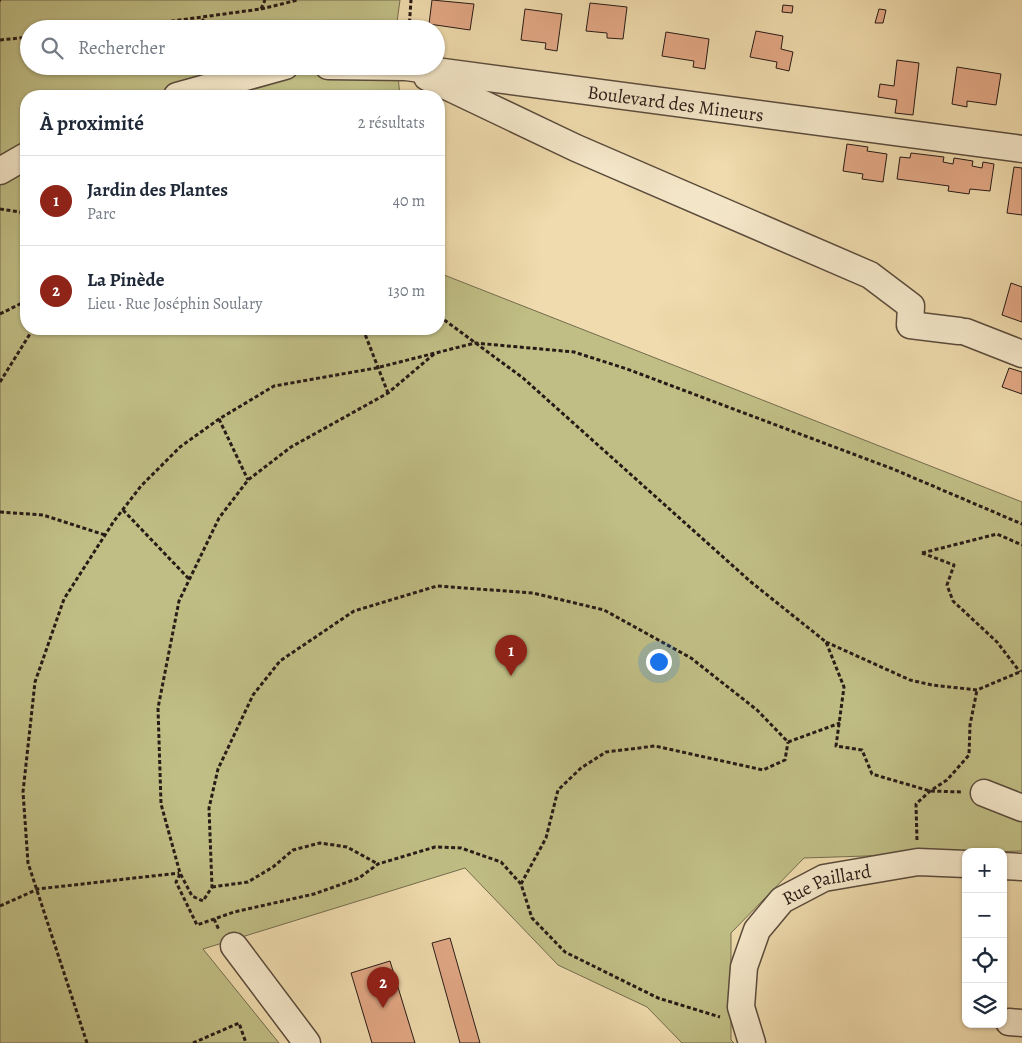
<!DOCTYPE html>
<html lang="fr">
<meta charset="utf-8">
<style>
body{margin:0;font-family:Alegreya,serif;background:#f2f2f3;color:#1f2937}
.controls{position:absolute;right:15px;bottom:15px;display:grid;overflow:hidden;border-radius:10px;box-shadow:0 1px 4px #0004}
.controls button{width:45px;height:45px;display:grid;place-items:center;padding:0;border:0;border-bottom:1px solid #e0e1e3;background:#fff;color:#1f2937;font:25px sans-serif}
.you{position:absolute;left:658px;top:661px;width:18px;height:18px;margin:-12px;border:4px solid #fff;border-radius:50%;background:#1a73e8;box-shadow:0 0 0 8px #1a73e833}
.badge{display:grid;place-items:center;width:32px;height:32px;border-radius:50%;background:#8f2418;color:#fff;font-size:16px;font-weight:700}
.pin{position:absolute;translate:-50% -41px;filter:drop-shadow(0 1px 2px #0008)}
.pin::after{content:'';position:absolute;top:26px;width:18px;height:15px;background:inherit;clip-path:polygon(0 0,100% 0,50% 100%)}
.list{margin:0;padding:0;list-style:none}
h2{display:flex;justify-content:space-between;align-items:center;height:65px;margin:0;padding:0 20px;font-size:21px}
h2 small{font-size:16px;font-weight:400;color:#747a83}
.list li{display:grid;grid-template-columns:32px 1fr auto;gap:15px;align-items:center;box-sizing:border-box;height:90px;padding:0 20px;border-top:1px solid #e0e1e3}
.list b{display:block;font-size:19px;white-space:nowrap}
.list p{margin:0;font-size:16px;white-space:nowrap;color:#747a83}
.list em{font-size:16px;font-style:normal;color:#747a83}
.icon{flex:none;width:28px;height:28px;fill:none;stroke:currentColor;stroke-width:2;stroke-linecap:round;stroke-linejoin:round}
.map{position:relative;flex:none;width:1022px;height:1043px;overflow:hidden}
.search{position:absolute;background:#fff;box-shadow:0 1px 4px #0004;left:20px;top:20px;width:425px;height:55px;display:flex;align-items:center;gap:12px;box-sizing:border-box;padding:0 18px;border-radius:28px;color:#747a83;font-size:19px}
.panel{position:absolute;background:#fff;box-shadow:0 1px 4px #0004;left:20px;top:90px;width:425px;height:245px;border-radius:20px}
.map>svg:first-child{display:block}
</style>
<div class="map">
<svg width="1022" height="1043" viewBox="0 0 1022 1043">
<rect width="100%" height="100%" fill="#efdbad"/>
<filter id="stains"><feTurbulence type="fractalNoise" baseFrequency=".004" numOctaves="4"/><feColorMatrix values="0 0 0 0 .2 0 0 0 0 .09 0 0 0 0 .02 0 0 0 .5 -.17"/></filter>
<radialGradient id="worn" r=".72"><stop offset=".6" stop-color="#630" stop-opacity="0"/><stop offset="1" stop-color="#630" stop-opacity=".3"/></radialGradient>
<path fill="#c0be85" stroke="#746c4e" d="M0,0H400L396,29H29V66H397L400,96H26V329H439V273L1022,502V851L804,858L731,933V1040L734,1043H682L647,1007L558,965L465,868L203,949L279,1043H0Z"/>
<g fill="#e2a885" stroke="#281b17">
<path d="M432,0L474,4L470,30L429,24Z"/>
<path d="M590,3L627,7L623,39L607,38V33L586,31Z"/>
<path d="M783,5L793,6L792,13L782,12Z"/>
<path d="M525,9L562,14L557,51L545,49L546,43L521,40Z"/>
<path d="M879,9L886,10L883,23H875Z"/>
<path d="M756,31L783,36L781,49L793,52L789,71L776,68L777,62L750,57Z"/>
<path d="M666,32L709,39L705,69L693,67L694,61L662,56Z"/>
<path d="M897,60L919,63L913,115L895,113L897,100L878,97L880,84L894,86Z"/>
<path d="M957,67L1001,74L996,105L967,101V107L952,104Z"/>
<path d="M847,144L868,147L867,151L887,154L883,182L862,179L863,174L843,171Z"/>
<path d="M911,153L944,157L943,162L953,164L954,158L973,161L972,166L982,168L983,162L994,164L990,191L970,189L969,194L948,191L949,186L897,179L900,157L910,158Z"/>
<path d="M1014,167L1022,168V215L1007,213Z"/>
<path d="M1011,283L1022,287V322L1002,315Z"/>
<path d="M1009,368L1022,372V394L1002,387Z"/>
<path d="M450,938L480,1043H460L432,943Z"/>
<path d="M390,961L415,1043H372L351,973Z"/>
</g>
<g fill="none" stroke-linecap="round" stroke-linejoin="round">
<defs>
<g id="minor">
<path id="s1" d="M328,66L406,67L1022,149"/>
<path d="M427,77L576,148L870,275L911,306L910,325L959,331"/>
<path d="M177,96L285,66"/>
<path d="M0,171L26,156"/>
<path d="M966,332L1022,354"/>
<path d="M984,793L1022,808"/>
<path d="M1003,866L1022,867"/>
<path d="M234,946L307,1043"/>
<path d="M1009,1022L1022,1023"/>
<path id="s2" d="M752,1043L741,1007L744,967L757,930L782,900L824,878L918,862L966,864"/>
</g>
</defs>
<use href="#minor" stroke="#5a4b3c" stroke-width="29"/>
<g stroke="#281b17" stroke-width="3" stroke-dasharray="4 2.5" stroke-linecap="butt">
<path d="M0,0H1"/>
<path d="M261,9L298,0"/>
<path d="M202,19L210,29"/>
<path d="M113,29L261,9L265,0"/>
<path d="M409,29L411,0"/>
<path d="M0,40L29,37"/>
<path d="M0,209L26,213"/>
<path d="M0,314L26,301"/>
<path d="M439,316L523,378L751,582L826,642L844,687L836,746L862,750L872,774L930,791L961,792"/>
<path d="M363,329L388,393"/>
<path d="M434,354L388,393L291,447L248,480L219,518L179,601L158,708L161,804L180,873L192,896L203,901L212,887L209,808L218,769L253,695L280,661L354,611L437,586L533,593L604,610L691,658L757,710L788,742"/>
<path d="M0,382L33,329"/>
<path d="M219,419L248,480"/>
<path d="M123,510L189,579"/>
<path d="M0,512L43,515L105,535"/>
<path d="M922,553L954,565L947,585L953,601L997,642L1020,672"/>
<path d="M922,553L997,534L1022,545"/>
<path d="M826,642L910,680L932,685L977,690L1022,671"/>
<path d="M788,742L840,723"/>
<path d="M917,840L916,804L930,791L947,780L969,755L970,725L977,690"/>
<path d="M180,874L176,882L197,925L234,912L314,894L359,878L378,864L435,847L461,848L501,862L521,884L532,918L565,952L658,998L720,1017"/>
<path d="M521,884L546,838L558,790L581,768L606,752L655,746L763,770L785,760L788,742"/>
<path d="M212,887L248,882L273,867L293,850L320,843L347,847L378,864"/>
<path d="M0,906L38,889L179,873"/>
<path d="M214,919L219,930"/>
<path d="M87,1043L28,863L23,792L35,682L64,599L114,521L141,486L180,447L219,419L274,386L376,368L475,343L574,352L627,369L893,469L1022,524"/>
<path d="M193,1043L239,1023L246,1043"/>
</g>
<use href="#minor" stroke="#f5e8ca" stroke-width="26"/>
</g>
<g text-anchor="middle" stroke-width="5" stroke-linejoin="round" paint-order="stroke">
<g font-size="19" fill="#281b17" stroke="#f5e8ca">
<text dy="7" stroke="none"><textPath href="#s1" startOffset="350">Boulevard des Mineurs</textPath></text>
<text dy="7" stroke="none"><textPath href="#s2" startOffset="204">Rue Paillard</textPath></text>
</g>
</g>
<rect width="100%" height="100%" filter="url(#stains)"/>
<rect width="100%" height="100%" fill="url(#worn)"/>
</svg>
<div class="controls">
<button>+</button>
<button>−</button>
<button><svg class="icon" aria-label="locate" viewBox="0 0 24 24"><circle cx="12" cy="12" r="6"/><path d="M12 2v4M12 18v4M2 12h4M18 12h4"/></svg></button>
<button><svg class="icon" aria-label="layers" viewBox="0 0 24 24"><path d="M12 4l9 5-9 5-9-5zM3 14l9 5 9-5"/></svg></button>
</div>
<div class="you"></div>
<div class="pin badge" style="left:511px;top:676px">1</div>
<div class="pin badge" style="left:383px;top:1008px">2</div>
<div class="search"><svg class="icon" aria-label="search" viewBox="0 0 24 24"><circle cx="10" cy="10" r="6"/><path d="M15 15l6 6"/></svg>Rechercher</div>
<section class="panel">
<h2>À proximité<small>2 résultats</small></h2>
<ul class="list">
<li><span class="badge">1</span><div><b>Jardin des Plantes</b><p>Parc</p></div><em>40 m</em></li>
<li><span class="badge">2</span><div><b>La Pinède</b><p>Lieu · Rue Joséphin Soulary</p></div><em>130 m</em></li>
</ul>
</section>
</div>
